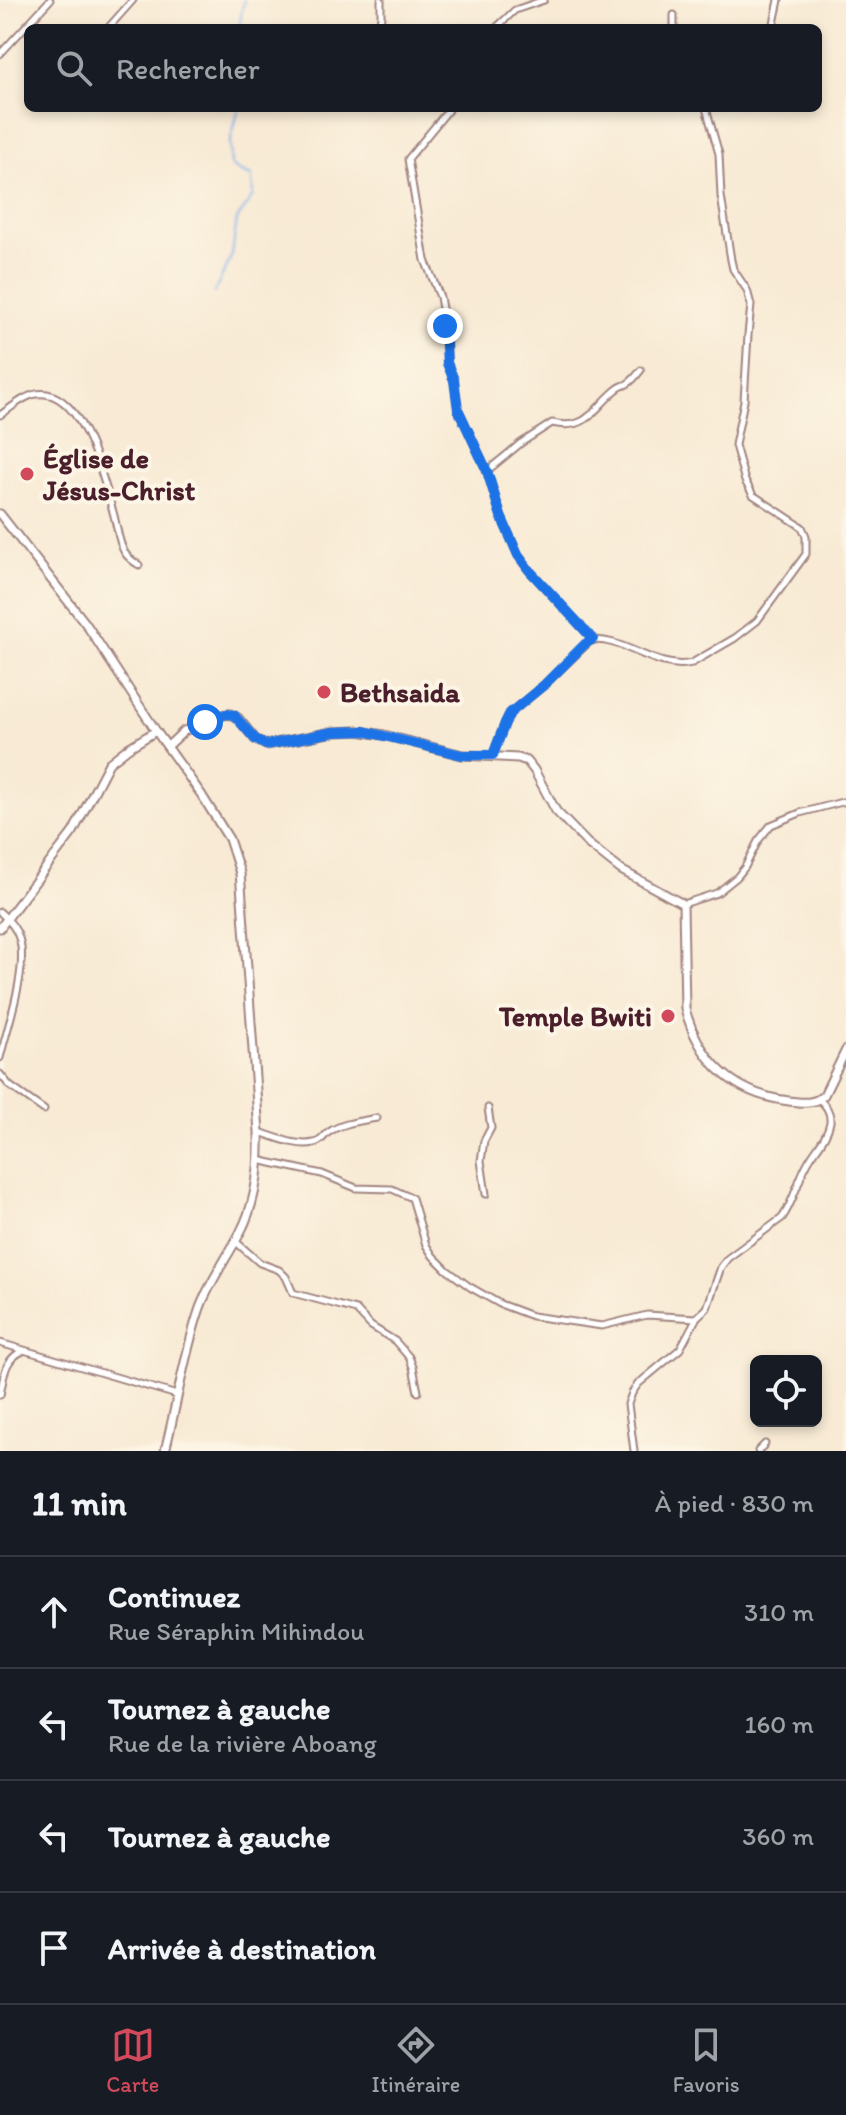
<!DOCTYPE html>
<html lang="fr">
<meta charset="utf-8">
<style>
body{margin:0;font-family:Itim,sans-serif;background:#20242c;color:#f1f3f6}
.controls{position:absolute;right:24px;bottom:24px;display:grid;overflow:hidden;border-radius:12px;box-shadow:0 4px 12px #0003}
.controls button{width:72px;height:72px;display:grid;place-items:center;padding:0;border:0;border-bottom:2px solid #363941;background:#171b24;color:#f1f3f6;font:40px sans-serif}
.stop{position:absolute;width:24px;height:24px;margin:-18px;border:6px solid #1a73e8;border-radius:50%;background:#fff}
.stop.end{background:#1a73e8;border-color:#fff;box-shadow:0 2px 8px #0008}
.list{margin:0;padding:0;list-style:none}
h2{display:flex;justify-content:space-between;align-items:center;height:104px;margin:0;padding:0 32px;font-size:34px}
h2 small{font-size:26px;font-weight:400;color:#9ea1a6}
.list li{display:grid;grid-template-columns:52px 1fr auto;gap:24px;align-items:center;box-sizing:border-box;height:112px;padding:0 32px;border-top:2px solid #363941}
.list b{display:block;font-size:30px;white-space:nowrap}
.list p{margin:0;font-size:26px;white-space:nowrap;color:#9ea1a6}
.list em{font-size:26px;font-style:normal;color:#9ea1a6}
.icon{flex:none;width:44px;height:44px;fill:none;stroke:currentColor;stroke-width:2;stroke-linecap:round;stroke-linejoin:round}
.map{position:relative;flex:none;width:846px;height:1451px;overflow:hidden}
.search{position:absolute;background:#171b24;box-shadow:0 4px 12px #0003;left:24px;right:24px;top:24px;height:88px;display:flex;align-items:center;gap:20px;box-sizing:border-box;padding:0 28px;border-radius:12px;color:#9ea1a6;font-size:30px}
.sheet{height:552px;background:#171b24}
nav{display:flex;justify-content:space-around;align-items:center;box-sizing:border-box;height:112px;border-top:2px solid #363941;background:#171b24;font-size:22px;color:#9ea1a6}
nav a{display:grid;justify-items:center;gap:4px}
nav .on{color:#d1495b}
.map>svg:first-child{display:block}
</style>
<div class="map">
<svg width="846" height="1451" viewBox="0 0 846 1451">
<rect width="100%" height="100%" fill="#fcf5e5"/>
<filter id="ink" filterUnits="userSpaceOnUse"><feTurbulence type="fractalNoise" baseFrequency=".0125" numOctaves="2"/><feDisplacementMap in="SourceGraphic" scale="16" xChannelSelector="R" yChannelSelector="G"/><feConvolveMatrix kernelMatrix="1 2 1 2 8 2 1 2 1" color-interpolation-filters="sRGB"/></filter>
<filter id="wash" filterUnits="userSpaceOnUse"><feTurbulence type="fractalNoise" baseFrequency=".006" numOctaves="4" result="noise"/><feDisplacementMap in="SourceGraphic" scale="32" xChannelSelector="R" yChannelSelector="G"/><feGaussianBlur stdDeviation="1.8" result="paint"/><feColorMatrix in="noise" values="0 0 0 0 0 0 0 0 0 0 0 0 0 0 0 0 0 1.4 0 .05"/><feComposite in="paint" operator="in"/></filter>
<g filter="url(#wash)">
<rect width="100%" height="100%" fill="#f8ead4"/>
<g fill="none" stroke-linecap="round" stroke-linejoin="round">
<g stroke="#81b1ec" stroke-width="2">
<path d="M239,28L244,0"/>
<path d="M214,293L232,255L237,219L253,196L252,176L241,172L231,166L230,143L239,108"/>
</g>
</g>
</g>
<g filter="url(#ink)">
<g fill="none" stroke-linecap="round" stroke-linejoin="round">
<defs>
<g id="minor">
<path d="M674,15V28"/>
<path d="M108,28L133,0"/>
<path d="M379,28L381,16V0"/>
<path d="M496,28L515,10L544,0"/>
<path d="M773,28L779,0"/>
<path d="M0,54L50,0"/>
<path d="M450,108L408,159L425,260L440,297L445,326L447,363L454,380L458,409L487,471L501,516L518,555L529,570L593,639"/>
<path d="M0,415C10,409 20,399 32,395C81,381 103,478 113,512C117,525 118,542 125,553C129,559 134,562 139,565"/>
<path d="M487,471L521,443L552,423C588,431 593,409 616,390C622,385 621,387 627,384C633,381 637,375 641,370"/>
<path d="M493,755L505,723L510,713L544,685L590,641C621,635 657,672 692,663L735,638L757,621L806,554V536L802,527L753,495L745,481L738,456L735,445L744,401L748,335L751,305L747,290L733,269L731,260L721,196L719,154L706,108"/>
<path d="M683,904L717,893L737,877L745,867L758,841L771,825L800,813L846,801"/>
<path d="M0,912C8,920 16,927 19,938C29,967 7,1028 0,1058"/>
<path d="M0,1074L10,1086L44,1110"/>
<path d="M259,1132C276,1137 297,1147 314,1143C322,1142 323,1136 329,1132C342,1123 361,1121 377,1118"/>
<path d="M258,1160L322,1174L356,1188L392,1189L412,1198L426,1245L433,1256L447,1270L470,1287L500,1304L532,1316L602,1326L647,1315L696,1318L707,1308L721,1267L728,1258L782,1218C793,1203 797,1183 806,1166C813,1151 827,1139 830,1122C831,1112 826,1106 820,1100"/>
<path d="M486,1194L481,1161L484,1141L491,1128L488,1108"/>
<path d="M235,1241L260,1263L279,1270L286,1277L293,1293L356,1310L371,1326L395,1341L409,1357L413,1367L418,1392"/>
<path d="M0,1343L177,1395"/>
<path d="M0,1395C4,1376 4,1359 23,1351"/>
<path d="M634,1451L628,1404L632,1393L638,1384L680,1349L696,1319"/>
<path d="M758,1451L765,1444"/>
</g>
<g id="tertiary">
<path d="M0,514L86,624L156,731L201,794L229,839L240,873L241,885L259,1132C260,1165 256,1203 240,1233C227,1258 210,1281 200,1308C184,1354 177,1404 165,1451"/>
<path d="M168,746L184,731L222,715L230,714L238,718L255,739L266,745L333,732L358,731L384,735L462,755L518,758L527,761L534,770L556,811L587,843L621,870L683,904L685,1009C700,1062 734,1094 789,1101C803,1103 815,1104 824,1095L846,1050"/>
<path d="M0,928L73,832L109,763L128,748L156,731"/>
</g>
</defs>
<use href="#minor" stroke="#a18480" stroke-width="9"/>
<use href="#tertiary" stroke="#a18480" stroke-width="11"/>
<use href="#minor" stroke="#fff" stroke-width="5"/>
<use href="#tertiary" stroke="#fff" stroke-width="7"/>
</g>
</g>
<g fill="none" stroke-linecap="round" stroke-linejoin="round" filter="url(#ink)">
<path stroke="#1a73e8" stroke-width="10" d="M205,722L226,714L234,715L255,739L266,745L333,732L364,731L462,755H493L505,723L510,713L544,685L585,644L593,639L529,570L518,555L501,516L487,471L458,409L454,380L447,363L445,326"/>
</g>
<g fill="#d1495b" stroke="#fcf5e5" stroke-width="3">
<circle cx="27" cy="474" r="8"/>
<circle cx="324" cy="692" r="8"/>
<circle cx="668" cy="1016" r="8"/>
</g>
<g text-anchor="middle" stroke-width="8" stroke-linejoin="round" paint-order="stroke">
<g font-size="28" font-weight="bold" fill="#4a1f2b" stroke="#fcf5e5" text-anchor="start">
<text x="43" y="468">Église de<tspan x="43" dy="32">Jésus-Christ</tspan></text>
<text x="340" y="702">Bethsaida</text>
<text x="652" y="1026" text-anchor="end">Temple Bwiti</text>
</g>
</g>
</svg>
<div class="controls">
<button><svg class="icon" aria-label="locate" viewBox="0 0 24 24"><circle cx="12" cy="12" r="6"/><path d="M12 2v4M12 18v4M2 12h4M18 12h4"/></svg></button>
</div>
<div class="stop" style="left:205px;top:722px"></div>
<div class="stop end" style="left:445px;top:326px"></div>
<div class="search"><svg class="icon" aria-label="search" viewBox="0 0 24 24"><circle cx="10" cy="10" r="6"/><path d="M15 15l6 6"/></svg>Rechercher</div>
</div>
<section class="sheet">
<h2>11 min<small>À pied · 830 m</small></h2>
<ul class="list">
<li><svg class="icon" aria-label="ahead" viewBox="0 0 24 24"><path d="M12 20V5M6 11l6-6 6 6"/></svg><div><b>Continuez</b><p>Rue Séraphin Mihindou</p></div><em>310 m</em></li>
<li><svg class="icon" aria-label="left" viewBox="0 0 24 24"><path d="M17 20v-9H6M10 6l-5 5 5 5"/></svg><div><b>Tournez à gauche</b><p>Rue de la rivière Aboang</p></div><em>160 m</em></li>
<li><svg class="icon" aria-label="left" viewBox="0 0 24 24"><path d="M17 20v-9H6M10 6l-5 5 5 5"/></svg><div><b>Tournez à gauche</b></div><em>360 m</em></li>
<li><svg class="icon" aria-label="arrive" viewBox="0 0 24 24"><path d="M6 21V4h12l-3 4 3 4H6"/></svg><div><b>Arrivée à destination</b></div></li>
</ul>
</section>
<nav>
<a class="on"><svg class="icon" aria-label="map" viewBox="0 0 24 24"><path d="M3 6l6-2 6 2 6-2v14l-6 2-6-2-6 2zM9 4v14M15 6v14"/></svg>Carte</a>
<a><svg class="icon" aria-label="directions" viewBox="0 0 24 24"><path d="M12 3l9 9-9 9-9-9zM9 14v-3h6M13 9l2 2-2 2"/></svg>Itinéraire</a>
<a><svg class="icon" aria-label="saved" viewBox="0 0 24 24"><path d="M7 4h10v16l-5-4-5 4z"/></svg>Favoris</a>
</nav>
